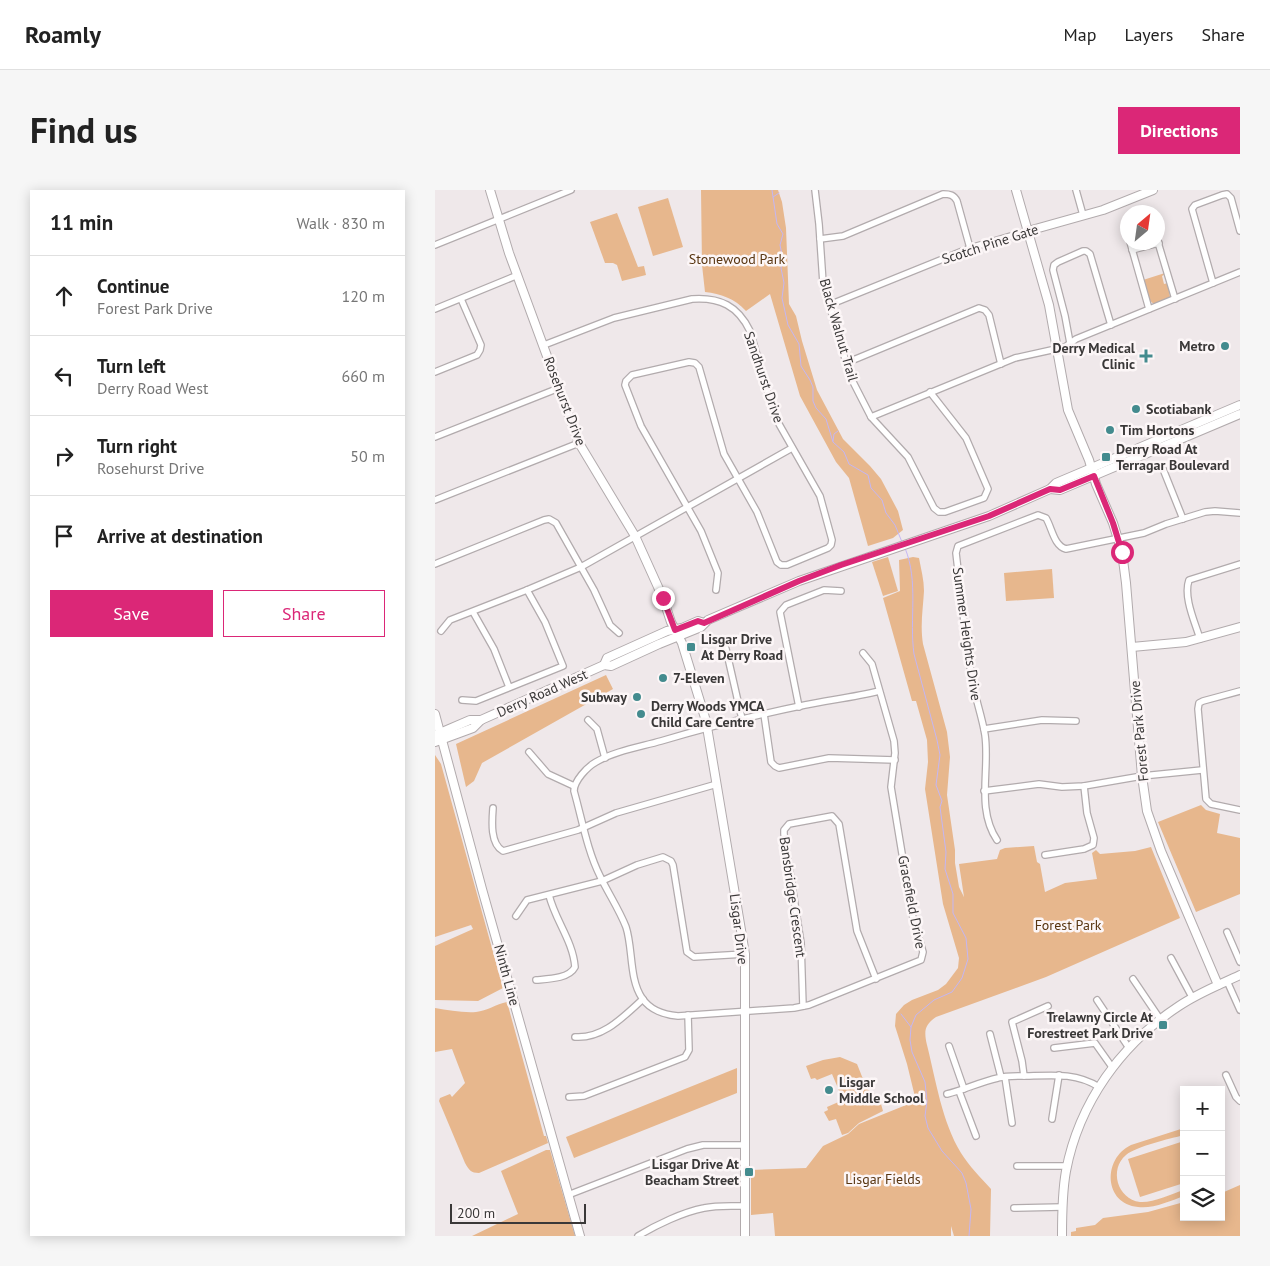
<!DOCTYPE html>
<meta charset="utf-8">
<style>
body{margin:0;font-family:"PT Sans",sans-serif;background:#f6f6f6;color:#222}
.controls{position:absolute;right:15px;bottom:15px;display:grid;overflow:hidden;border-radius:0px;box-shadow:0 2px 12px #0003}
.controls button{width:45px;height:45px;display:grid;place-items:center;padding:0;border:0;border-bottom:1px solid #e0e0e0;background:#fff;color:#222;font:25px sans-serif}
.compass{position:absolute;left:685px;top:15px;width:45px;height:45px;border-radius:50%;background:#fff;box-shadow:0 2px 12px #0003;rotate:29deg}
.scale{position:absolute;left:15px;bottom:12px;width:136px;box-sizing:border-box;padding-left:5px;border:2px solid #3a3838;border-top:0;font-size:14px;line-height:18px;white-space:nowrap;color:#3a3838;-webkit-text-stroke:4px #fcf6f7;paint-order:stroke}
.stop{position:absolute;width:15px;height:15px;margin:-11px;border:4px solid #db2777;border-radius:50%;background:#fff}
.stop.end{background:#db2777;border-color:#fff;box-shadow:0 1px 5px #0008}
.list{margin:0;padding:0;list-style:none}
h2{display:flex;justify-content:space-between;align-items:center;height:65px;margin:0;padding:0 20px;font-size:21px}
h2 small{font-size:16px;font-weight:400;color:#767676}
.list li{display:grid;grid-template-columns:32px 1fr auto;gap:15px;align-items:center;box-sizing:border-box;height:80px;padding:0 20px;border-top:1px solid #e0e0e0}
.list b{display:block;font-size:19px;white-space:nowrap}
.list p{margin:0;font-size:16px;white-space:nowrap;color:#767676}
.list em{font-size:16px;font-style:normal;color:#767676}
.actions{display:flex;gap:10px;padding:15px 20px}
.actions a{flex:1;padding:11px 0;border:1px solid #db2777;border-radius:0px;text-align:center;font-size:18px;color:#db2777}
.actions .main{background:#db2777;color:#fff}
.icon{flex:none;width:28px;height:28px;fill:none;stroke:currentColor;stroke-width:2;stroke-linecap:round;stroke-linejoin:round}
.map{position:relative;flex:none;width:805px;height:1046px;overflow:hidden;border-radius:0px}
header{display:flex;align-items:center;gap:30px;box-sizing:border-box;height:70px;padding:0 25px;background:#fff;border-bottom:1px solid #e0e0e0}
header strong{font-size:24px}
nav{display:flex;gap:28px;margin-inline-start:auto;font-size:18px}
.intro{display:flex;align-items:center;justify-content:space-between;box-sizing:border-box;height:120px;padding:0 30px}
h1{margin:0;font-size:35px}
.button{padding:12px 22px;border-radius:0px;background:#db2777;color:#fff;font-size:18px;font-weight:700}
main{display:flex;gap:30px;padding:0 30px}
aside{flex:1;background:#fff;border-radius:0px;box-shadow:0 2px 12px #0003}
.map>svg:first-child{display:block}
</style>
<header>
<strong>Roamly</strong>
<nav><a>Map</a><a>Layers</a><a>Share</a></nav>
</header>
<div class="intro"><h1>Find us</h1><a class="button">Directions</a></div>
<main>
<aside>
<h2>11 min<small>Walk · 830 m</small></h2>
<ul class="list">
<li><svg class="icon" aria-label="ahead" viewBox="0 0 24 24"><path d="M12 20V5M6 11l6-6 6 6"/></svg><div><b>Continue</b><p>Forest Park Drive</p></div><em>120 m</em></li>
<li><svg class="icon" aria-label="left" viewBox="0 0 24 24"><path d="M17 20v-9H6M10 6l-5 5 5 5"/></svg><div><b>Turn left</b><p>Derry Road West</p></div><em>660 m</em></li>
<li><svg class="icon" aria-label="right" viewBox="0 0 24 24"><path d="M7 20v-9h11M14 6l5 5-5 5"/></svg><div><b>Turn right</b><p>Rosehurst Drive</p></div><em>50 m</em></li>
<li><svg class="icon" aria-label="arrive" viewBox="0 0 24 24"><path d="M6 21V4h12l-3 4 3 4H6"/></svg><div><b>Arrive at destination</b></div></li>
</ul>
<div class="actions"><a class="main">Save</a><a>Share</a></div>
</aside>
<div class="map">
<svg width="805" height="1046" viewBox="0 0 805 1046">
<rect width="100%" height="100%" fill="#efe8ea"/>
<g fill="#e7b78d">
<path d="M266,0H343L347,12L351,38L354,114L361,126L367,151L382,200L408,249L435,276L446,289L463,321L468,340L458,348L433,356L414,288L401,272L365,206L335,104L311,121C299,108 286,104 270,102L267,75Z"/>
<path d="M233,8L248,57L218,66L203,17Z"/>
<path d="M182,23L203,77L209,76L211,85L187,91L182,75L178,73H170L155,32Z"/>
<path d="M730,83V84L727,86L729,94L733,93L735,107C714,124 713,106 708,90Z"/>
<path d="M453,367L463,401L448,406L437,372Z"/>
<path d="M478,367L484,368C486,379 489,390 489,401C488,419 485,435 488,454L512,542L515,567L512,605L520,660V673L524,697L529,707L524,674L562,669L565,660L570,658L599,656L602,672L605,674L610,702L630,693L662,689L657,663L661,660L665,664L700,661L716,657L745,728L611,787L501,827C489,835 489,842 492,855C501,891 507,932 526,963C534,976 546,988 556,999L555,1046H519L516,1036V1046H340L338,1023L316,1025V980L371,978L388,956L413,944L424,934L481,911L472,874L460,836L461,824L469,815L477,810L503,800L511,794L523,778L524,768L508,714L490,599L493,572L492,550L481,511H477L448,408L465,401L464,370Z"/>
<path d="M617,379L619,408L571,411L569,383Z"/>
<path d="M171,485L178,499L47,573L39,591L31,597L21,554Z"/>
<path d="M0,565L6,574L68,798L43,811L0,810V756L38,739L36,735L0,747Z"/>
<path d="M766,615L771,620L785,624L782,643L805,648V704L761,722L723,632Z"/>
<path d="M72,812L109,946H111L113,953L44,983C36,983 34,980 30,973L4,911L5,908L15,904L17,907L30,893L17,859L0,862V818C13,820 28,823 41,822C52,821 61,814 72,812Z"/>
<path d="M405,867L422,874L432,899L444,907L448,921L424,933L413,943L407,945L401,929L394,931L389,922L393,920L392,917L408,910L397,884L382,890L380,888L376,889L371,876L388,870Z"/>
<path d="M302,878V903L139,968L131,947Z"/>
<path d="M749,938V945C734,949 702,956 691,965C674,979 682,1009 705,1012C718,1013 736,1004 749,1000V1006C735,1011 718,1019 703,1017C669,1014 667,969 696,955Z"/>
<path d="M749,951V993L705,1007L693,969Z"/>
<path d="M111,960H115L140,1046H37L83,1024L66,981Z"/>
<path d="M805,995V1046H636V1042L641,1041V1038L660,1035L668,1028L713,1022L749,1012V1027H786V998L788,997L789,1002Z"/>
</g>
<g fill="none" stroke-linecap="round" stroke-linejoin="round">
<g stroke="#c4b6f4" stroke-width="1">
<path d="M337,0L342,34L348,44L345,55L348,69L346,78L349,93L347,108L353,135L364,154L366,176L375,190L378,197V211L381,218L391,229L398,252L409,262L414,274L433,285L436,298L447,310L451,323L460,335L467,352"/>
<path d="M338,7L344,3"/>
<path d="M398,251L399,244L403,241"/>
<path d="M470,358C484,392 474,429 479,464L502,550L505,565L501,595L507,611L505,617L511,662L510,679L518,704V723L531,748L533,769L527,788L517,802L499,810L481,825L476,837L475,850L477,862L490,892L492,911L490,926L493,938L507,961L527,983L531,993L536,1019L534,1046"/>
<path d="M466,824L476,837"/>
</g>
<defs>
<g id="street">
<path d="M380,0L384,34L388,93L415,186L436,227L473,267L499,318L504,322H510L549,308L553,299L531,248L495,202"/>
<path d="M641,0L648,25"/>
<path d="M692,42V44"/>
<path d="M385,49L408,46L508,4C515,4 519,5 522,11L535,58"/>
<path d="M722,49L740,109"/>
<path d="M695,52L714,119"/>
<path d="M0,55L136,0"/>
<path d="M697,60L724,53"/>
<path d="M778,93L757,19L760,15L787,5L792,4L796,8L805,41"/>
<path d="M394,115L535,58L593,41"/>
<path d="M0,119L83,85"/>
<path d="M635,153L630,126L618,80L619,75L623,72L648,61H651L655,64L676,135"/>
<path d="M109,155L179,128L257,109C285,107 303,116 315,141L340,227L385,306L397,350L396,355L393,358L352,375H346L342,372L322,322L289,264L264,177L260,173L254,172L197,185L191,191L190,195L206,236L266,341L283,383L281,400"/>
<path d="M411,173L544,118L550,120L554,125L566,174"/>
<path d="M0,182L42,165L45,160L46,155L26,109"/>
<path d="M436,227L580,168L630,157L641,149L805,82"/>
<path d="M0,247L124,198"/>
<path d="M728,279L748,329"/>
<path d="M0,310L144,253"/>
<path d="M0,374L109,330L114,329L121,333L159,400L175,435L184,443"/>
<path d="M38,422L59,459L74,497"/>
<path d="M6,441L15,430L92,400L146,377L357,258"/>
<path d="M286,449L291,459L307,529"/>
<path d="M765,449C760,432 748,407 754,390L805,374"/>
<path d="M428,463L437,474L459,551L460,563L456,597L477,724L488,762L486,770L374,815L359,818L243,826C230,825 215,820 207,808C194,789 198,758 191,737C184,719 173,703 165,686C152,660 147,629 139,601C139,591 152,577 161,572C180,561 205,557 226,551C273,537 321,525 370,515C395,510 420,507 444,501"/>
<path d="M805,501L768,511L764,513L763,519L771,609L776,614L805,620"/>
<path d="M27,510L41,511L128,476L110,432L92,400"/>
<path d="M364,517L345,422L351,415L389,400L406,401"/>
<path d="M329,524L336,572L340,576L344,578L394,568L460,570"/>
<path d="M153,530L162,539L170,568"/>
<path d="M549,539L607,530L641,531"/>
<path d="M94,562L113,584L139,596"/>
<path d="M549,601L604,594L627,597L649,596L707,586L767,580"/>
<path d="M58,618C57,631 55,654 68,661L143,640L181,623L282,594"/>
<path d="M562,650C541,619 555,579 550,545C547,526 540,508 537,489C530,447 526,405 521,363L523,356L603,325L611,328C617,338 619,356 631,359L709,343L731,334L770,322L780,321L805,323"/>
<path d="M610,665L649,659L658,655L659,648L652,623L649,596"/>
<path d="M81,726L92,710L167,691L202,675L228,667L236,671L238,675L252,762L259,767L310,764"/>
<path d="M792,742L805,772"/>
<path d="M736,768L757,807"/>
<path d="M698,789L725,829"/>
<path d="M101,790C112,789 134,789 140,777C138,751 120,730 114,705"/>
<path d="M792,791L805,820"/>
<path d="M662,810L694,858"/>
<path d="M368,816L366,753L349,644V640L354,634L397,626L404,634L422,741L441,789"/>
<path d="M555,844L566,887"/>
<path d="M140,847C168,849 188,827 208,809"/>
<path d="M514,856L529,899"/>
<path d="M619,858L660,853L677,877"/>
<path d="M791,885L801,907L805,911"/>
<path d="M589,886L587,871L577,832L613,816"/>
<path d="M570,887L577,933"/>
<path d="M524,901L541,946"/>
<path d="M512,904C529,900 545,892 563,888C572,885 584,886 594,886C619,885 642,883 664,897"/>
<path d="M134,907L149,906L250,867L254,860L253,825"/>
<path d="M617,929L624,885"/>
<path d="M582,976H632"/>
<path d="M133,1005L252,959L268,955H310"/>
<path d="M579,1018L627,1017"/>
<path d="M203,1046C221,1035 248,1022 269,1018C282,1015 296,1016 309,1016"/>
</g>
<g id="secondary">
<path d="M55,0L74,63L144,253L200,346L228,408L236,432L247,453L271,531L310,764V1046"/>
<path d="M581,0L614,115L633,220L654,270L661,294L678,333L687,362L691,393L707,586L712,621L726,661L783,795"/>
<path d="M593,41L668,20L718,0"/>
<path d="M615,299L625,300L805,224"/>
<path d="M697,457L751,452L805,437"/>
<path d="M169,475L172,468L232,441L247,438L263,431L269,433"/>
<path d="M0,524L47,699L145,1046"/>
<path d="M0,545L35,530H46"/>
<path d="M0,552L38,538L46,530L169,475L176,476L224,454L266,437L273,430L364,391L554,326L615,299L621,293L805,215"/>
<path d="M627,1046C627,1025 627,1003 631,981C644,913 686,854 744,816C763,803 784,795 805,785"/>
</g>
</defs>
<use href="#street" stroke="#b2abad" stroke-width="8"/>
<use href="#secondary" stroke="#b2abad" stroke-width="10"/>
<use href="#street" stroke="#fff" stroke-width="5.5"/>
<use href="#secondary" stroke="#fff" stroke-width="8"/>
</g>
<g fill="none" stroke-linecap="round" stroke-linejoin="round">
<path stroke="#db2777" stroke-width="6" d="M228,408L240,440L263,431L269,433L364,391L406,375L554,326L615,299L625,300L659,286L678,333L687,362"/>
</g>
<g fill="#438b8e" stroke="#fcf6f7" stroke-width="2">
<circle cx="790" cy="156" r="5"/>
<path d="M708.5 158.5h5v5h5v5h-5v5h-5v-5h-5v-5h5z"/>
<circle cx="701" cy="219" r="5"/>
<circle cx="675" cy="240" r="5"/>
<rect x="666" y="262" width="10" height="10" rx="2.5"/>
<rect x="251" y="452" width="10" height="10" rx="2.5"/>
<circle cx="228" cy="488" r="5"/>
<circle cx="202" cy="507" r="5"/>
<circle cx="206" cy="524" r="5"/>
<rect x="723" y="830" width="10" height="10" rx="2.5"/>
<circle cx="394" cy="900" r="5"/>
<rect x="309" y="977" width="10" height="10" rx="2.5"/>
</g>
<g text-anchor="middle" stroke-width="5" stroke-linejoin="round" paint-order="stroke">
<g font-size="14" fill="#3a3838" stroke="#fcf6f7">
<text transform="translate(555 54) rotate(-18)" y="5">Scotch Pine Gate</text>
<text transform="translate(404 140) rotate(74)" y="5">Black Walnut Trail</text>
<text transform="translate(329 187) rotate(71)" y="5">Sandhurst Drive</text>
<text transform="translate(130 211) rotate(69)" y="5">Rosehurst Drive</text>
<text transform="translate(532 444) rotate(82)" y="5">Summer Heights Drive</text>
<text transform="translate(107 503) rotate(-24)" y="5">Derry Road West</text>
<text transform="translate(704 541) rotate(-95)" y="5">Forest Park Drive</text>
<text transform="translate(358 707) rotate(82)" y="5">Bansbridge Crescent</text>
<text transform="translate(477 712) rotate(79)" y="5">Gracefield Drive</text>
<text transform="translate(304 739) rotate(83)" y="5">Lisgar Drive</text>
<text transform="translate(72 785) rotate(75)" y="5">Ninth Line</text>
</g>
<g font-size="14" fill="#583510" stroke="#fcf6f7">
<text x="302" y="74">Stonewood Park</text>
<text x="633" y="740">Forest Park</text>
<text x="448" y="994">Lisgar Fields</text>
</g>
<g font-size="14" font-weight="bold" fill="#3a3838" stroke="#fcf6f7" text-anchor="start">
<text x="780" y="161" text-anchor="end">Metro</text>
<text x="700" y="163" text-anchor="end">Derry Medical<tspan x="700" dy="16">Clinic</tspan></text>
<text x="711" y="224">Scotiabank</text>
<text x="685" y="245">Tim Hortons</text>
<text x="681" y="264">Derry Road At<tspan x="681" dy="16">Terragar Boulevard</tspan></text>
<text x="266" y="454">Lisgar Drive<tspan x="266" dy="16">At Derry Road</tspan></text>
<text x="238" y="493">7-Eleven</text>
<text x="192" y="512" text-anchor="end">Subway</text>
<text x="216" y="521">Derry Woods YMCA<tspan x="216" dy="16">Child Care Centre</tspan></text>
<text x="718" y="832" text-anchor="end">Trelawny Circle At<tspan x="718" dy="16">Forestreet Park Drive</tspan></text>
<text x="404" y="897">Lisgar<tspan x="404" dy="16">Middle School</tspan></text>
<text x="304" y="979" text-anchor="end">Lisgar Drive At<tspan x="304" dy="16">Beacham Street</tspan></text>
</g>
</g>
</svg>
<div class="controls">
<button>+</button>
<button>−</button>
<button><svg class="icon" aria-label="layers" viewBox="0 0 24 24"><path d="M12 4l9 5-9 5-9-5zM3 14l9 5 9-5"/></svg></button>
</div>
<svg class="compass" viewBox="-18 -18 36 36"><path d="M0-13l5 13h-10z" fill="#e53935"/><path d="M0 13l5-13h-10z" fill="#767676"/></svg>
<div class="scale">200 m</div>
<div class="stop" style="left:687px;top:362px"></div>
<div class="stop end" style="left:228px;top:408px"></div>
</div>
</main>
